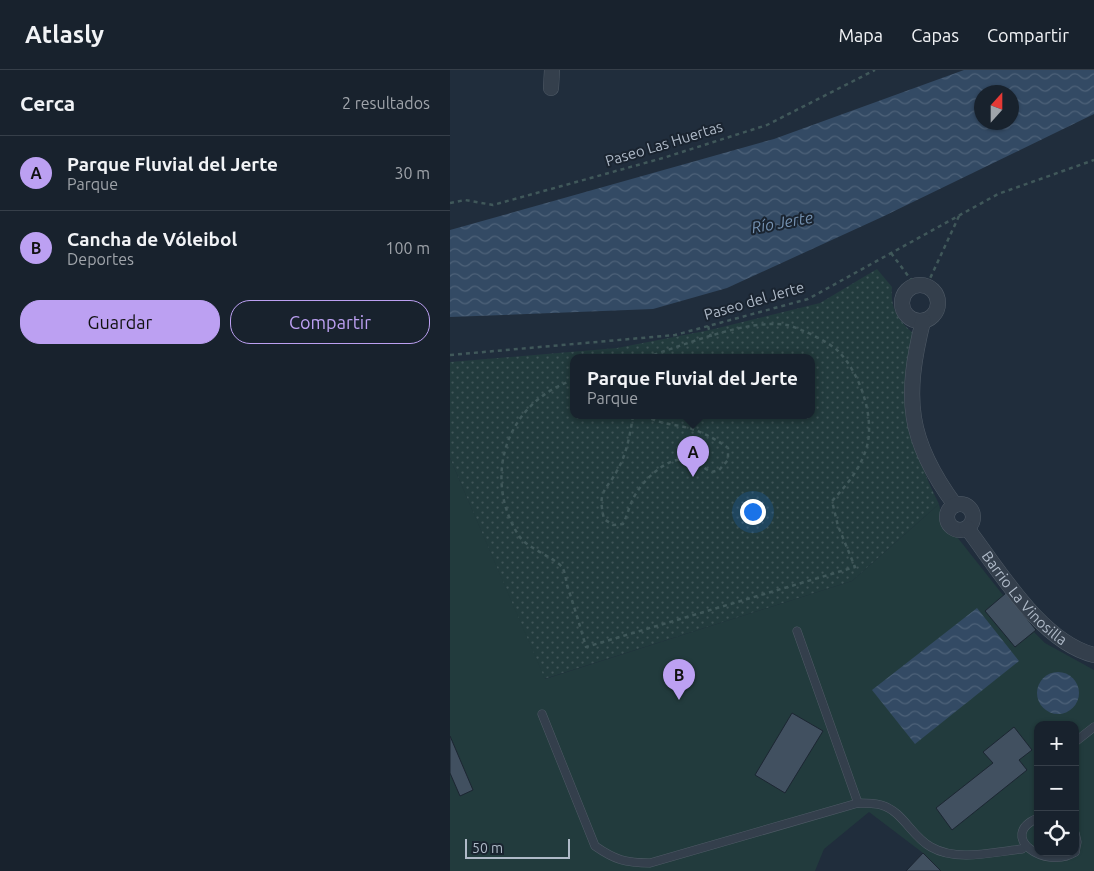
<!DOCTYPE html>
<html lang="es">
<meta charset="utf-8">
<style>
body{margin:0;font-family:Ubuntu,sans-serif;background:#212a35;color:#f1f3f6}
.controls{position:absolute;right:15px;bottom:15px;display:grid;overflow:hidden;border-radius:10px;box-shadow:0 1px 4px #0004}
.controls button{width:45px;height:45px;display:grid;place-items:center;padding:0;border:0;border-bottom:1px solid #363f49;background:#18222d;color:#f1f3f6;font:25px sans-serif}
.compass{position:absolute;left:524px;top:15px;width:45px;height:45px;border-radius:50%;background:#18222d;box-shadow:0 1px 4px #0004;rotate:21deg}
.scale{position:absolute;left:15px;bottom:12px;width:105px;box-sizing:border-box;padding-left:5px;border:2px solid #afbac8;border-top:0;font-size:14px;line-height:18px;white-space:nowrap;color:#afbac8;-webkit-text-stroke:4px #1a2430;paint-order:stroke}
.you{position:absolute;left:302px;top:441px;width:18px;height:18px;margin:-12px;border:4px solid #fff;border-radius:50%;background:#1a73e8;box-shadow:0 0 0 8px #1a73e833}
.badge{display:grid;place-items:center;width:32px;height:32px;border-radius:50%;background:#bca0f2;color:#111;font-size:16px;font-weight:700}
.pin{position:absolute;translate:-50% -41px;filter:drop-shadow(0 1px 2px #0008)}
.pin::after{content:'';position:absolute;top:26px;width:18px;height:15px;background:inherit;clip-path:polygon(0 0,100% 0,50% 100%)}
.popup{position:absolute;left:120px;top:284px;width:245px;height:65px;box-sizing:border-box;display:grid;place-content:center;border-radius:10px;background:#18222d;filter:drop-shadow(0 1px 4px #0005);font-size:16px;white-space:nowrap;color:#9fa4aa}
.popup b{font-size:19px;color:#f1f3f6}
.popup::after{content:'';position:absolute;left:50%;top:100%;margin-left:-10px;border:10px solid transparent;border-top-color:#18222d}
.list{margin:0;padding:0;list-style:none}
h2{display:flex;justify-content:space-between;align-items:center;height:65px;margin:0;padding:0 20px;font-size:21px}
h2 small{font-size:16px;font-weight:400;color:#9fa4aa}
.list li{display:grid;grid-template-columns:32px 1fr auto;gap:15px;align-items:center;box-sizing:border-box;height:75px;padding:0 20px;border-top:1px solid #363f49}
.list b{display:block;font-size:19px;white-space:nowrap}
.list p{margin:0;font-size:16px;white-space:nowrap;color:#9fa4aa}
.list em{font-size:16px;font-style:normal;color:#9fa4aa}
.actions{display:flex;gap:10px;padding:15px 20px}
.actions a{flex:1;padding:11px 0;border:1px solid #bca0f2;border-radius:20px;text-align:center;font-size:18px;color:#bca0f2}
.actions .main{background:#bca0f2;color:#111}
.icon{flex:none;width:28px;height:28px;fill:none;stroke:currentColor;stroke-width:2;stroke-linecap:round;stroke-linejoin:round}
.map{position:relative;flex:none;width:644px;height:801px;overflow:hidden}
header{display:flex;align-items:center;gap:30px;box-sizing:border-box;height:70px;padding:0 25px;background:#18222d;border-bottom:1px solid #363f49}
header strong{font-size:24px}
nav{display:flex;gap:28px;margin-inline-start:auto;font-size:18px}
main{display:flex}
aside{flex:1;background:#18222d}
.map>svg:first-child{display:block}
</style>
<header>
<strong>Atlasly</strong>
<nav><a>Mapa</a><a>Capas</a><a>Compartir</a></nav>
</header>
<main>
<aside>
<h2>Cerca<small>2 resultados</small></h2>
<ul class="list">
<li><span class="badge">A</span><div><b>Parque Fluvial del Jerte</b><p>Parque</p></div><em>30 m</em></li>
<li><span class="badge">B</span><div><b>Cancha de Vóleibol</b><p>Deportes</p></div><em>100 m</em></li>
</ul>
<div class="actions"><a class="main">Guardar</a><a>Compartir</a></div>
</aside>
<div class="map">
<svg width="644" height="801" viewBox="0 0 644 801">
<defs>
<pattern id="grass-dots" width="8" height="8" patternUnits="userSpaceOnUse" patternTransform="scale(1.25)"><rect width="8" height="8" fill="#223b3d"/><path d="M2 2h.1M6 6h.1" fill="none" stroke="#405558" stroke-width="1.8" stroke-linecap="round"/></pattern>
<pattern id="water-waves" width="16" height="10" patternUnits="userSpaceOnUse" patternTransform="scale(1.25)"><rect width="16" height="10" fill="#334a64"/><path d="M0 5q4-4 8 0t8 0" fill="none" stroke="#4e6279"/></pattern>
</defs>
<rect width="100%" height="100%" fill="#202d3c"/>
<path fill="url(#grass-dots)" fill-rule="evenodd" d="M427,199L442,217C440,239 448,250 464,264C461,276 457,290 456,302C453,347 469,394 489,434L402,511L94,609L0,388V292L167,278L260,260L370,233ZM124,288H362V346H124Z"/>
<path fill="#223b3d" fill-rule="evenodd" d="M0,388L95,609L402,511L489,434L492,448L553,525L556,523L586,560L584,562L595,573L644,600V801H491L473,783L419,742L374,779L365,801H0ZM588,655H625V782H588Z"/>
<g fill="url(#water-waves)" fill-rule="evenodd">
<path d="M514,0H644V44L432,147L277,218L203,239L0,247V160L324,69ZM532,22H562V52H532Z"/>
<path d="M527,538L569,591L465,674L422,620Z"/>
<circle cx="608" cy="623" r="21"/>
</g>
<g fill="#415060" stroke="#1c2632">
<path d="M556,523L586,560L565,577L535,541Z"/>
<path d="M342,643L373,661L335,723L305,705Z"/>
<path d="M564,657L582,680L569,690L577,700L502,760L486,738L543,693L533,682Z"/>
<path d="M0,666L23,720L10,726L0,703Z"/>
<path d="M473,783L491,801H456Z"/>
</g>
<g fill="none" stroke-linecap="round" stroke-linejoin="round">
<defs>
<g id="service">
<path d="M347,561L408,733"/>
<path d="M92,644L145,776C165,790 176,793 200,793L408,733C415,733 424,733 431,735C453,741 461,766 481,777C507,792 543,782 572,779"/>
<path d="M625,672L644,657"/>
<path d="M588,748C546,766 596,801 625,782"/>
<path d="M625,763L627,772L625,782"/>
</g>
<g id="minor">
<path d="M101,18L102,0"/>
<circle cx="470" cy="233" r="18"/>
<path d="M473,251C454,328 457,370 505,435"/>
<circle cx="510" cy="447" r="13"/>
<path id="s1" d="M517,458C549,500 591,572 644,585"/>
</g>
</defs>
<use href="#service" stroke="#4f5a66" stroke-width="9"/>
<use href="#minor" stroke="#4f5a66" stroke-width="16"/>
<g stroke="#40585a" stroke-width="2.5" stroke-dasharray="4 4" stroke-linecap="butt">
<path d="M0,133L15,130L43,135L213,88L317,55L425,0"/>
<path d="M441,183L465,215"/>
<path d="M477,215L509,146"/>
<path d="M258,256L261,267"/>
<path d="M0,285L225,265L358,229L548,124L644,90"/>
<path d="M124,310C57,331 31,407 69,466C77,478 105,488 112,497C115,501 116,510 117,515C124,536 130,556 136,577L405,497L388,456L382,431C395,417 407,403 414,385C428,353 411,304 388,281C379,272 350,258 337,255C298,248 232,276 194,288"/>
<path d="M183,346C180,364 177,383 168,399C156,422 147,419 154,449L163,455L173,454C177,446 179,437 183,429C191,412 214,389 234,389C245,389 252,398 262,402L269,400L278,390V378C267,370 256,364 242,359C226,354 211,355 196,346"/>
</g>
<use href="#service" stroke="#343f4c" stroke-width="8"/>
<use href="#minor" stroke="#343f4c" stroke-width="15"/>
</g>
<g text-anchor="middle" stroke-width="4" stroke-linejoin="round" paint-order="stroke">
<g font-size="15" fill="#afbac8" stroke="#1a2430">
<text transform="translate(214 74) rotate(-17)" y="5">Paseo Las Huertas</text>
<text transform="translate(304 231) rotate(-16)" y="5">Paseo del Jerte</text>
<text dy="5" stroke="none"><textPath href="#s1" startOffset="91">Barrio La Vinosilla</textPath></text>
</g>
<g font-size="16" font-style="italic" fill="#7592b2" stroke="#1a2430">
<text transform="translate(332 152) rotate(-10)" y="6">Río Jerte</text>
</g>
</g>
</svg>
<div class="controls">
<button>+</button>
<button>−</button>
<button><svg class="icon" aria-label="locate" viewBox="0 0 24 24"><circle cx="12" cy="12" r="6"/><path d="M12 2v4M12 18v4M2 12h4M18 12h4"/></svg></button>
</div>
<svg class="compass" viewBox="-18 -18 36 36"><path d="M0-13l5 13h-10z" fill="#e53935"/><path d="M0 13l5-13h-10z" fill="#9fa4aa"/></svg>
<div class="scale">50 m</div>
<div class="you"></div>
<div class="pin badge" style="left:243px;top:407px">A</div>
<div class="popup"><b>Parque Fluvial del Jerte</b>Parque</div>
<div class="pin badge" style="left:229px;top:630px">B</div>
</div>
</main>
